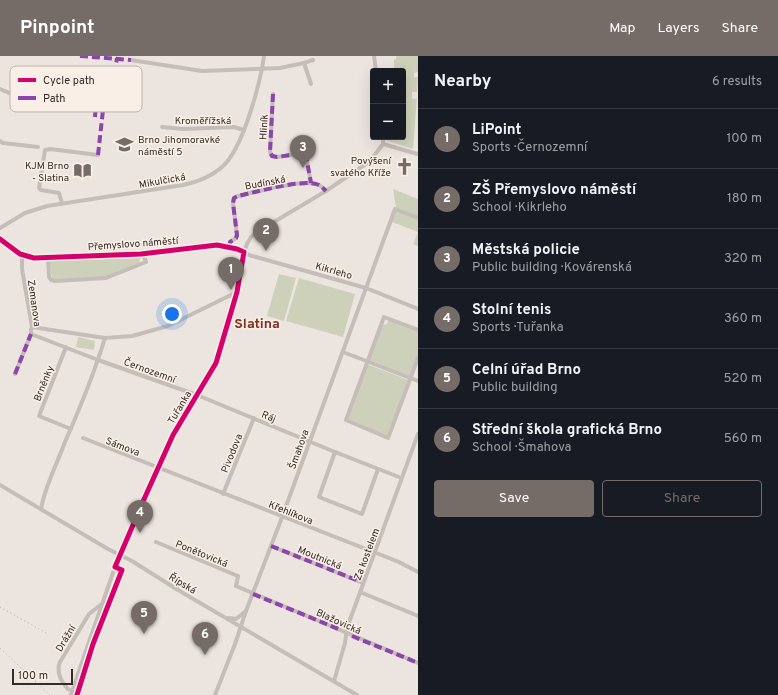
<!DOCTYPE html>
<meta charset="utf-8">
<style>
body{margin:0;font-family:Overpass,sans-serif;background:#242831;color:#f1f3f6}
.controls{position:absolute;right:12px;top:12px;display:grid;overflow:hidden;border-radius:4px;box-shadow:0 4px 16px #0002}
.controls button{width:36px;height:36px;display:grid;place-items:center;padding:0;border:0;border-bottom:1px solid #363941;background:#171b24;color:#f1f3f6;font:20px sans-serif}
.scale{position:absolute;left:12px;bottom:10px;width:61px;box-sizing:border-box;padding-left:4px;border:2px solid #352b27;border-top:0;font-size:11px;line-height:14px;white-space:nowrap;color:#352b27;-webkit-text-stroke:3px #f9efe6;paint-order:stroke}
.you{position:absolute;left:172px;top:258px;width:14px;height:14px;margin:-10px;border:3px solid #fff;border-radius:50%;background:#1a73e8;box-shadow:0 0 0 6px #1a73e833}
.badge{display:grid;place-items:center;width:26px;height:26px;border-radius:50%;background:#756c67;color:#fff;font-size:13px;font-weight:700}
.pin{position:absolute;translate:-50% -33px;filter:drop-shadow(0 1px 2px #0008)}
.pin::after{content:'';position:absolute;top:21px;width:14px;height:12px;background:inherit;clip-path:polygon(0 0,100% 0,50% 100%)}
.list{margin:0;padding:0;list-style:none}
h2{display:flex;justify-content:space-between;align-items:center;height:52px;margin:0;padding:0 16px;font-size:17px}
h2 small{font-size:13px;font-weight:400;color:#9ea1a6}
.list li{display:grid;grid-template-columns:26px 1fr auto;gap:12px;align-items:center;box-sizing:border-box;height:60px;padding:0 16px;border-top:1px solid #363941}
.list b{display:block;font-size:15px;white-space:nowrap}
.list p{margin:0;font-size:13px;white-space:nowrap;color:#9ea1a6}
.list em{font-size:13px;font-style:normal;color:#9ea1a6}
.actions{display:flex;gap:8px;padding:12px 16px}
.actions a{flex:1;padding:9px 0;border:1px solid #756c67;border-radius:4px;text-align:center;font-size:14px;color:#756c67}
.actions .main{background:#756c67;color:#fff}
.map{position:relative;flex:none;width:418px;height:639px;overflow:hidden}
header{display:flex;align-items:center;gap:24px;box-sizing:border-box;height:56px;padding:0 20px;background:#756c67;color:#fff}
header strong{font-size:19px}
nav{display:flex;gap:22px;margin-inline-start:auto;font-size:14px}
main{display:flex}
aside{flex:1;background:#171b24}
.map>svg:first-child{display:block}
</style>
<header>
<strong>Pinpoint</strong>
<nav><a>Map</a><a>Layers</a><a>Share</a></nav>
</header>
<main>
<div class="map">
<svg width="418" height="639" viewBox="0 0 418 639">
<rect width="100%" height="100%" fill="#ece5df"/>
<g fill="#ced1b9">
<path d="M396,0H418V16L414,17V21H418L417,36H412V43H416L417,41L413,93L385,84L386,81H403L404,57L403,15H394V4L396,3Z"/>
<path d="M393,133L418,143V190L413,188L418,176L392,166L396,152Z"/>
<path d="M140,200L139,209L106,222L52,223L49,204Z"/>
<path d="M279,218L296,222L284,265L267,260Z"/>
<path d="M299,222L355,238L343,281L286,265Z"/>
<path d="M389,263L418,274V300L411,320L369,304L382,269L387,268Z"/>
<path d="M78,281L95,285L94,294L76,291Z"/>
<path d="M369,309L408,324L387,380L348,363L367,310Z"/>
</g>
<g fill="none" stroke-linecap="round" stroke-linejoin="round">
<path stroke="#c7c0ba" stroke-width="4" stroke-dasharray="4 2" stroke-linecap="butt" d="M67,632L75,639"/>
<g stroke="#c5bdb8" stroke-width="4">
<path d="M374,0L376,15"/>
<path d="M131,4L202,15L280,12L304,7L313,4"/>
<path d="M304,7L311,28"/>
<path d="M0,33L19,41L38,44"/>
<path d="M273,38L270,96L272,100L277,101L304,97L306,100L311,127"/>
<path d="M162,71L183,73L234,71L244,74"/>
<path d="M383,81V88"/>
<path d="M0,85L3,87L38,91"/>
<path d="M383,88L418,98"/>
<path d="M62,147L59,137L41,134L39,132L45,94L50,93L98,99"/>
<path d="M0,172L25,157L47,150L183,129C197,126 211,121 222,111C243,93 260,28 264,0"/>
<path d="M0,183L20,198L34,202L141,198L217,189L237,193L249,199L366,232L418,253"/>
<path d="M229,191L230,186L236,182L237,179L233,147L234,142L238,140C256,136 304,122 319,129C321,130 324,133 326,135"/>
<path d="M48,201L49,221L51,224L55,225L106,222L146,206L143,197"/>
<path d="M32,271L105,282L132,280L168,270L237,236"/>
<path d="M418,274L384,261L346,364L388,382L418,302"/>
<path d="M31,278L98,304L197,339L335,396L399,421"/>
<path d="M66,291L39,360L71,373"/>
<path d="M343,296L418,325"/>
<path d="M15,318L31,278V274L32,271L22,213V199"/>
<path d="M83,382L399,506L418,516"/>
<path d="M335,396L319,441L362,458L378,413"/>
<path d="M0,429L108,493L132,505L178,534L357,639"/>
<path d="M223,438L254,362"/>
<path d="M41,453C45,430 57,408 65,386C80,352 94,318 105,282"/>
<path d="M156,486L238,520L236,530L418,607"/>
<path d="M271,490L363,527"/>
<path d="M360,536L418,560"/>
<path d="M228,562L236,563L246,555"/>
<path d="M78,618L115,511L145,441L173,379L216,307L237,236L244,196L247,188L251,181L257,176L326,135L370,105L383,88"/>
<path d="M334,625L345,587L347,572L418,378"/>
<path d="M67,632C60,624 56,616 60,606L89,558L103,547"/>
<path d="M215,639L235,588L246,555L281,464L395,153L418,162"/>
</g>
<g stroke="#aca6a3" stroke-width="1" stroke-dasharray="1 3" stroke-linecap="butt">
<path d="M0,551L48,578"/>
<path d="M0,592L50,639"/>
</g>
<path stroke="#c5bdb8" stroke-width="4" d="M71,639L78,618"/>
<g stroke="#8e44ad" stroke-width="4" stroke-dasharray="8 4" stroke-linecap="butt">
<path d="M80,0L131,4"/>
<path d="M273,38L270,96L272,100L277,101L304,97L306,100L311,127"/>
<path d="M95,61L96,48L108,50"/>
<path d="M98,99L103,54L110,46L117,2"/>
<path d="M229,191L230,186L236,182L237,179L233,147L234,142L238,140C256,136 304,122 319,129C321,130 324,133 326,135"/>
<path d="M15,318L31,278"/>
<path d="M271,490L359,525"/>
<path d="M253,538L341,574"/>
<path d="M352,580L418,607"/>
</g>
<defs>
<path id="cycleway" d="M0,183L20,198L34,202L141,198L217,189L237,193L244,196L237,236L216,307L173,379L145,441L115,511L122,514L93,588L77,639"/>
</defs>
<use href="#cycleway" stroke="#f9efe6" stroke-width="8"/>
<use href="#cycleway" stroke="#d6006c" stroke-width="5"/>
</g>
<defs>
<symbol id="school-bare" viewBox="-9 -9 18 18"><path d="M0-5L7-2L0 1L-7-2ZM-4 1L0 2.5L4 1V4Q0 6-4 4Z" fill="#756c67" stroke="#f9efe6" stroke-width="2.5" paint-order="stroke"/></symbol>
<symbol id="church-bare" viewBox="-9 -9 18 18"><path d="M-1.2-6h2.4v3.5h3.3v2.4h-3.3V6h-2.4V-.1h-3.3v-2.4h3.3Z" fill="#756c67" stroke="#f9efe6" stroke-width="2.5" paint-order="stroke"/></symbol>
<symbol id="library-bare" viewBox="-9 -9 18 18"><path d="M-6-4Q-3-5.5-.7-3.5V5Q-3 3-6 4ZM6-4Q3-5.5 .7-3.5V5Q3 3 6 4Z" fill="#756c67" stroke="#f9efe6" stroke-width="2.5" paint-order="stroke"/></symbol>
</defs>
<g fill-rule="evenodd">
<use href="#school-bare" x="112" y="76" width="25" height="25"/>
<use href="#church-bare" x="392" y="98" width="25" height="25"/>
<use href="#library-bare" x="70" y="102" width="25" height="25"/>
</g>
<g text-anchor="middle" stroke-width="3" stroke-linejoin="round" paint-order="stroke">
<g font-size="10" fill="#352b27" stroke="#f9efe6">
<text x="203" y="68">Kroměřížská</text>
<text transform="translate(263 71) rotate(-87)" y="4">Hliník</text>
<text transform="translate(162 124) rotate(-10)" y="4">Mikulčická</text>
<text transform="translate(265 126) rotate(-11)" y="4">Budínská</text>
<text transform="translate(133 187) rotate(-4)" y="4">Přemyslovo náměstí</text>
<text transform="translate(334 214) rotate(16)" y="4">Kikrleho</text>
<text transform="translate(35 247) rotate(82)" y="4">Zemanova</text>
<text transform="translate(150 314) rotate(20)" y="4">Černozemní</text>
<text transform="translate(43 327) rotate(-68)" y="4">Brněnky</text>
<text transform="translate(179 351) rotate(-59)" y="4">Tuřanka</text>
<text transform="translate(269 360) rotate(23)" y="4">Ráj</text>
<text transform="translate(123 390) rotate(21)" y="4">Sámova</text>
<text transform="translate(298 393) rotate(-70)" y="4">Šmahova</text>
<text transform="translate(231 397) rotate(-68)" y="4">Pivodova</text>
<text transform="translate(291 456) rotate(22)" y="4">Křehlíkova</text>
<text transform="translate(202 497) rotate(22)" y="4">Ponětovická</text>
<text transform="translate(366 498) rotate(-69)" y="4">Za kostelem</text>
<text transform="translate(320 501) rotate(22)" y="4">Moutnická</text>
<text transform="translate(183 527) rotate(31)" y="4">Řípská</text>
<text transform="translate(339 565) rotate(24)" y="4">Blažovická</text>
<text transform="translate(65 582) rotate(-59)" y="4">Drážní</text>
</g>
<g font-size="10" fill="#352b27" stroke="#f9efe6" text-anchor="end">
<text x="138" y="87" text-anchor="start">Brno Jihomoravké<tspan x="138" dy="12">náměstí 5</tspan></text>
<text x="391" y="108">Povýšení<tspan x="391" dy="12">svatého Kříže</tspan></text>
<text x="69" y="113">KJM Brno<tspan x="69" dy="12">- Slatina</tspan></text>
</g>
<g font-size="14" font-weight="bold" fill="#833421" stroke="#f9efe6">
<text x="257" y="272">Slatina</text>
</g>
</g>
<rect x="10" y="10" width="132" height="46" rx="6" fill="#f9efe6" stroke="#beb4ad" stroke-width="1"/>
<rect x="18" y="22" width="18" height="4" fill="#d6006c"/>
<rect x="18" y="40" width="18" height="4" fill="#8e44ad"/>
<g font-size="11" fill="#352b27">
<text x="43" y="28">Cycle path</text>
<text x="43" y="46">Path</text>
</g>
</svg>
<div class="controls">
<button>+</button>
<button>−</button>
</div>
<div class="scale">100 m</div>
<div class="you"></div>
<div class="pin badge" style="left:231px;top:234px">1</div>
<div class="pin badge" style="left:266px;top:195px">2</div>
<div class="pin badge" style="left:303px;top:112px">3</div>
<div class="pin badge" style="left:140px;top:477px">4</div>
<div class="pin badge" style="left:144px;top:578px">5</div>
<div class="pin badge" style="left:205px;top:599px">6</div>
</div>
<aside>
<h2>Nearby<small>6 results</small></h2>
<ul class="list">
<li><span class="badge">1</span><div><b>LiPoint</b><p>Sports · Černozemní</p></div><em>100 m</em></li>
<li><span class="badge">2</span><div><b>ZŠ Přemyslovo náměstí</b><p>School · Kikrleho</p></div><em>180 m</em></li>
<li><span class="badge">3</span><div><b>Městská policie</b><p>Public building · Kovárenská</p></div><em>320 m</em></li>
<li><span class="badge">4</span><div><b>Stolní tenis</b><p>Sports · Tuřanka</p></div><em>360 m</em></li>
<li><span class="badge">5</span><div><b>Celní úřad Brno</b><p>Public building</p></div><em>520 m</em></li>
<li><span class="badge">6</span><div><b>Střední škola grafická Brno</b><p>School · Šmahova</p></div><em>560 m</em></li>
</ul>
<div class="actions"><a class="main">Save</a><a>Share</a></div>
</aside>
</main>
